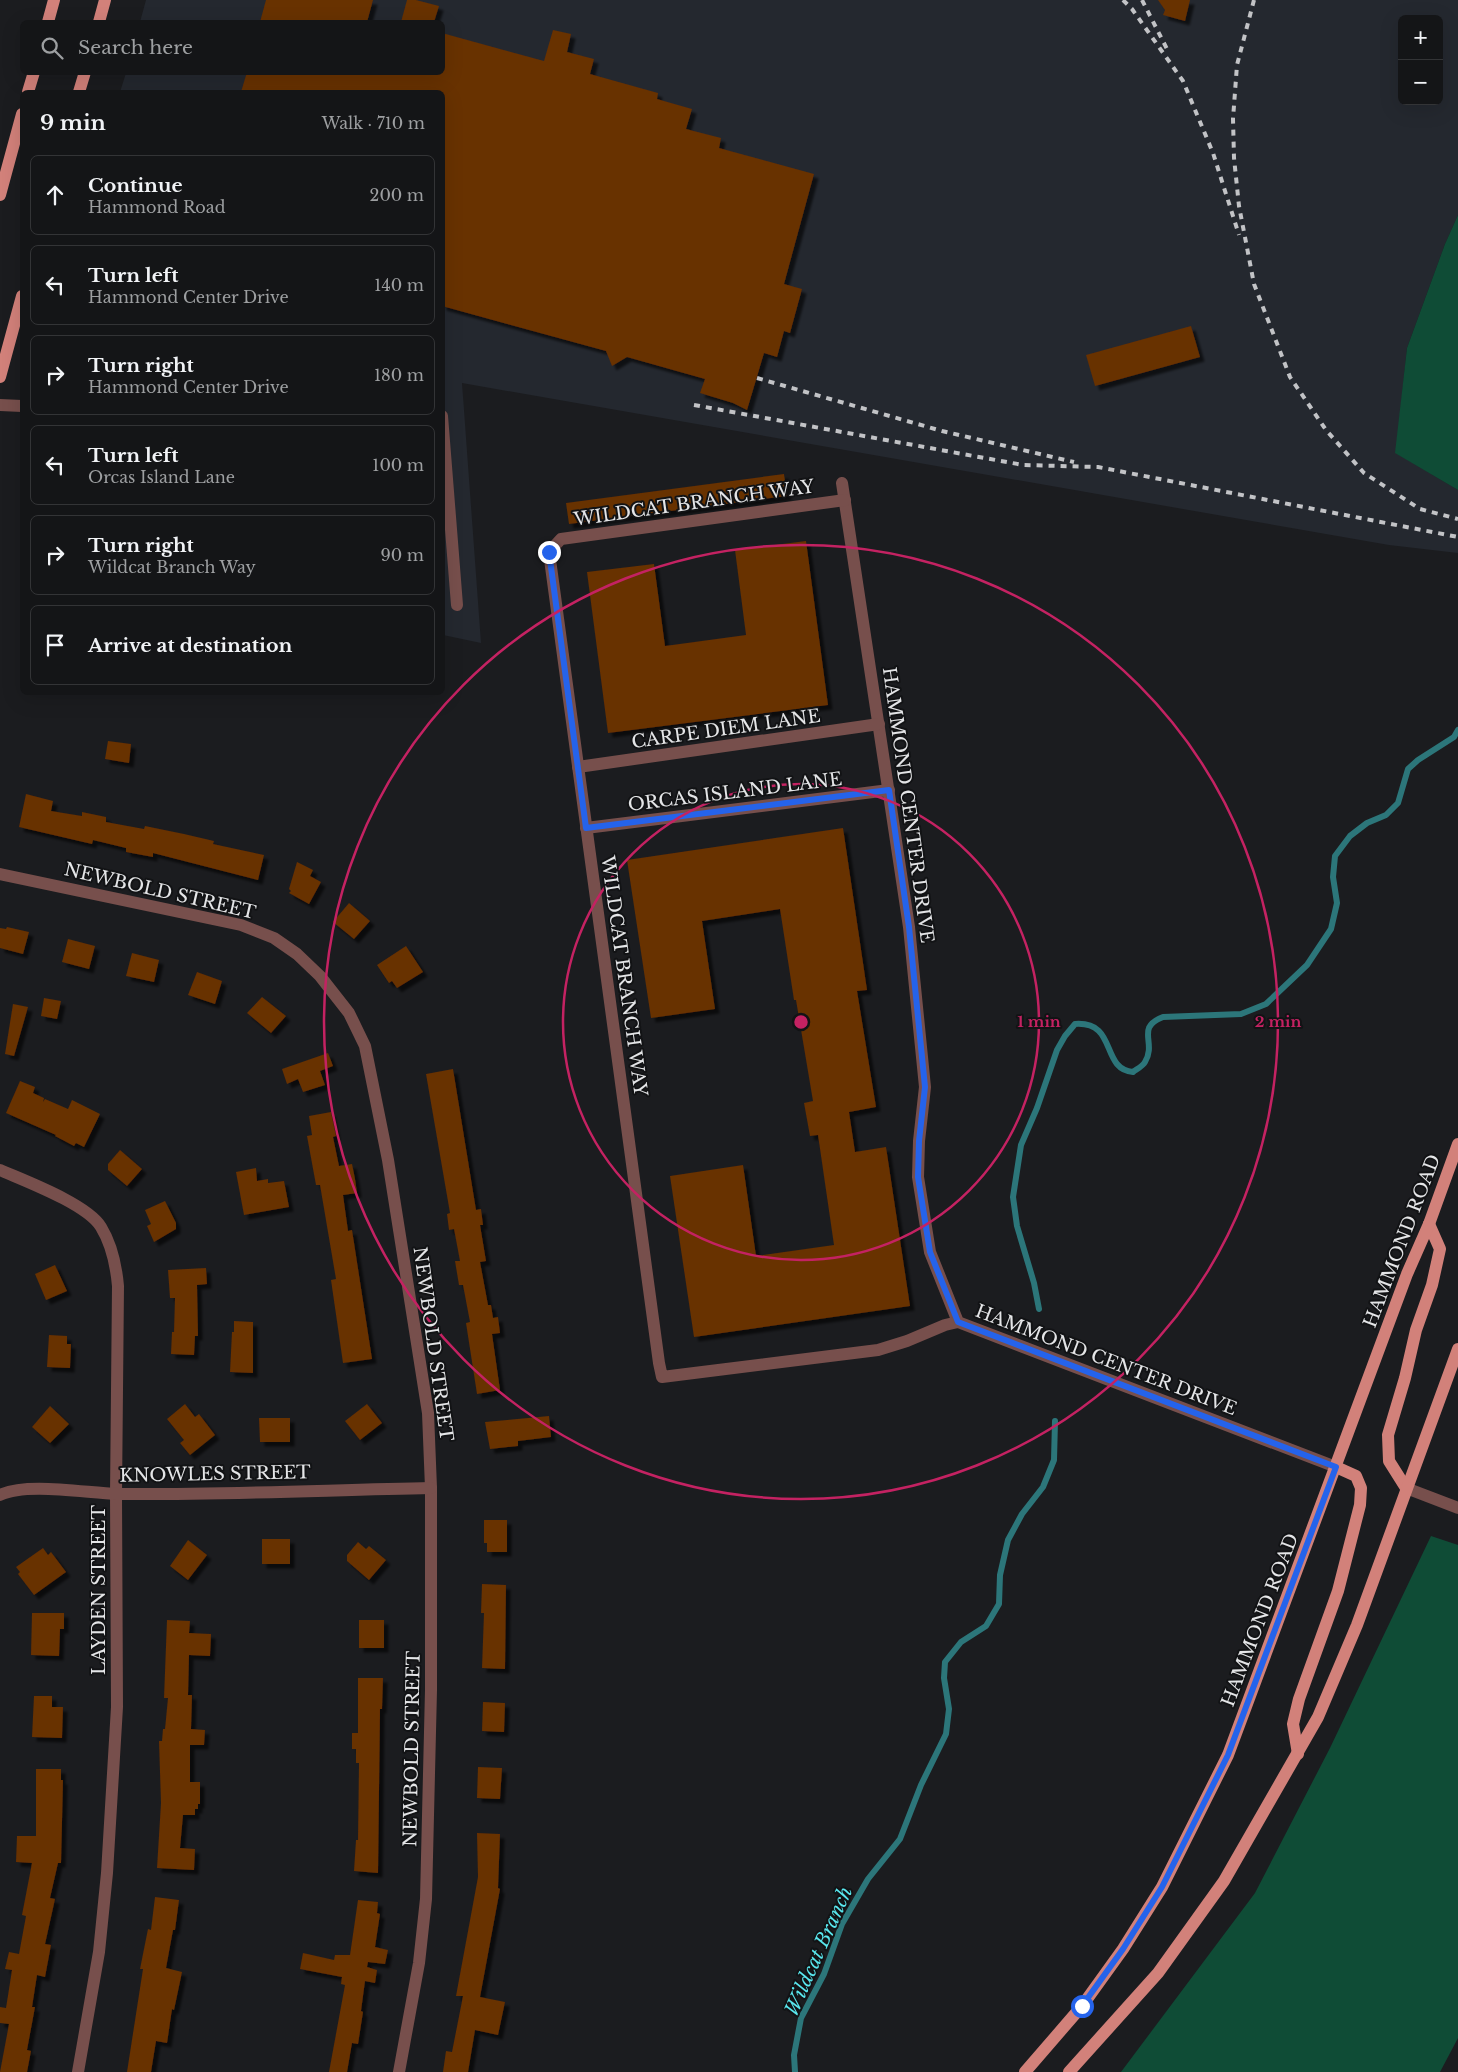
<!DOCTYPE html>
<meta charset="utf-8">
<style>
body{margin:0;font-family:"Libre Baskerville",serif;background:#212224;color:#f1f3f6}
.controls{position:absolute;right:15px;top:15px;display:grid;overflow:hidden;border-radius:8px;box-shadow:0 5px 20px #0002}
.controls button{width:45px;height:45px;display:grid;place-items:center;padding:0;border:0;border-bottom:1px solid #333436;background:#141517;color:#f1f3f6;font:25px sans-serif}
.stop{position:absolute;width:15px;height:15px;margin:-11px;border:4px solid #2563eb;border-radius:50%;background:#fff}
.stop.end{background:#2563eb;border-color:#fff;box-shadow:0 1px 5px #0008}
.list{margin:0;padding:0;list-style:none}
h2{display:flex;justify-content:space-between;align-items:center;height:65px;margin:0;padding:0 20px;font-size:21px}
h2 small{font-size:16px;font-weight:400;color:#9d9fa1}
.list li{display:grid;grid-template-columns:32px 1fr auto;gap:15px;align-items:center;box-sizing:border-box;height:80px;margin:0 10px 10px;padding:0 10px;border:1px solid #333436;border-radius:8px}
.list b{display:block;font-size:19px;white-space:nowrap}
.list p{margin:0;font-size:16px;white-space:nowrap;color:#9d9fa1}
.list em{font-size:16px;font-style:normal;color:#9d9fa1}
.icon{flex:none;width:28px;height:28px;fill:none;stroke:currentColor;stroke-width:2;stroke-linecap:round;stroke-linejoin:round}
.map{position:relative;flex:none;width:1458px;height:2072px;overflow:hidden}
.search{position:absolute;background:#141517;box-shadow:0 5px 20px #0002;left:20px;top:20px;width:425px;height:55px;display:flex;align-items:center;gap:12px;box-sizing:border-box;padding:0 18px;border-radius:8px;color:#9d9fa1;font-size:19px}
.panel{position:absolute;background:#141517;box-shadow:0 5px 20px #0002;left:20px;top:90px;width:425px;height:605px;border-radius:8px}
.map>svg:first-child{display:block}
</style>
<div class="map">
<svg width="1458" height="2072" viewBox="0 0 1458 2072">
<defs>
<filter id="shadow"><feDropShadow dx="4.5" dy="4.5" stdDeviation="1" flood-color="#0009"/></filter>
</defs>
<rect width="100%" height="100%" fill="#1b1c1f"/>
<path fill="#24282f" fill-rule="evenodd" d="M146,0H1458V215L1445,244L1407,348L1396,453L1458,490V553L1389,545L462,383L481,643L443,635L442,92H120L126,73L442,72V22H140ZM1402,19H1439V101H1402Z"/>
<g fill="#0f4c36">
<path d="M1458,215V490L1395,453L1407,348L1445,244Z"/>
<path d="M1431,1536L1458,1545V2038L1440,2072H1121L1255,1893L1330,1748Z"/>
</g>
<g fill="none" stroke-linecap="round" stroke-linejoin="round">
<g stroke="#2c767a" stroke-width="6">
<path d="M1039,1309L1034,1283L1017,1226L1013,1197L1021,1145L1037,1108L1057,1050L1065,1036L1075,1024C1118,1021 1100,1069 1133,1072C1137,1069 1143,1066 1145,1062C1157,1042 1135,1028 1163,1017L1241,1014L1266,1004L1307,965L1331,929L1337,903L1333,877L1335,856L1350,836L1367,823L1386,815L1398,803L1408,769L1418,760L1454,737L1458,730"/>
<path d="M795,2072L794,2055L801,2018L824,1974L842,1924L868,1879L900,1839L921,1785L946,1734L949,1709L944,1678L945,1662L961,1642L986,1626L999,1604L1000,1575L1008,1540L1022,1514L1043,1487L1054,1460L1055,1421"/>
</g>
</g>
<g fill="#683001" filter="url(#shadow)">
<path d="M266,0H373L367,22H260Z"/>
<path d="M407,0H416L439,6L434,22H401Z"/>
<path d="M1158,0H1190L1185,21L1163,15L1165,10Z"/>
<path d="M553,30L571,34L567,52L594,59L590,74L658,93L657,99L692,109L686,129L721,138L719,148L814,174L784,284L802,289L790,333L784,331L777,357L764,353L747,410L733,403L700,393L705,379L627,357L612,366L606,351L442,306V92H241L247,72H442V33L544,61Z"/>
<path d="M1191,326L1200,357L1095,386L1086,355Z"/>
<path d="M784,474L787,496L569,524L566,503Z"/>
<path d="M806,541L828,705L608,733L587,572L654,564L665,646L746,635L735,550Z"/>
<path d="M108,741L131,744L129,763L105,759Z"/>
<path d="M26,794L53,801L51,811L82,816V812L106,817V822L144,829L145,826L184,834L214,841L213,844L264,855L258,880L153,853V857L126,852V848L93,840L92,844L19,827Z"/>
<path d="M843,828L867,990L857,991L876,1107L849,1112L855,1152L886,1147L910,1306L694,1337L670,1176L743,1165L756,1256L834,1245L818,1135L810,1136L804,1103L813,1101L796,1000H794L780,909L702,921L715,1009L651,1018L627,860Z"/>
<path d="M297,862L313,870L310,876L321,882L309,904L289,893L291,891L289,889Z"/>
<path d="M349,903L370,921L354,939L333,922Z"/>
<path d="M7,927L29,932L23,954L0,948V928L6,929Z"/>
<path d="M68,939L95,946L89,969L62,962Z"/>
<path d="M406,946L423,972L397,988L392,981L389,983L377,965Z"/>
<path d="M132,953L159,960L154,982L126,976Z"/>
<path d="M197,972L222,981L215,1004L188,995Z"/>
<path d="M262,997L286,1016L271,1033L247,1013Z"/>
<path d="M44,998L61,1001L57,1019L41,1016Z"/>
<path d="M13,1004L28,1007L14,1056L5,1054Z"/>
<path d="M328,1053L333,1066L320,1071L325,1085L303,1092L298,1079L287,1084L282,1069Z"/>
<path d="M453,1069L476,1210L481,1209L483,1225H480L486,1261L480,1262L488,1305H491L493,1318L498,1317L500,1333L492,1334L500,1390L477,1394L466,1323L470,1322L463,1285H459L455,1261H460L454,1229L449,1230L447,1214L450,1213L426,1074Z"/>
<path d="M20,1081L35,1087L33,1093L44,1098L43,1102L45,1099L68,1109L72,1100L100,1114L84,1147L76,1143L74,1146L55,1136L56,1135L6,1113Z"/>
<path d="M331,1112L336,1136L333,1137L339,1166L352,1164L355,1179L357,1193L343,1195L348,1231L352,1230L372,1359L343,1363L331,1280L336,1279L320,1185H316L307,1136L312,1135L309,1116Z"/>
<path d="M120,1150L142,1169L127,1186L108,1170V1164Z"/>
<path d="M256,1168L257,1181L268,1179V1183L284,1181L289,1207L244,1215L236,1172Z"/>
<path d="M165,1201L176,1223V1229L154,1242L147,1226L151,1224L145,1210Z"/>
<path d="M55,1265L67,1291L46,1300L35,1274Z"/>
<path d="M206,1268L207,1284L197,1285L198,1336H195L194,1355L171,1354L172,1332H174L175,1298H170L168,1270Z"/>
<path d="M234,1321L253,1322V1373L230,1372L232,1332H234Z"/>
<path d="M49,1335L67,1336V1344H71L70,1368L47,1367Z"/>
<path d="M185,1404L195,1417L199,1414L215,1435L190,1455L180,1443L184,1440L167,1419Z"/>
<path d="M367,1404L382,1423L360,1440L345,1421Z"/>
<path d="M50,1406L69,1424L50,1443L32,1427Z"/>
<path d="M549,1416L551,1437L518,1441V1446L490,1449L485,1422Z"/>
<path d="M259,1418H290V1442H260Z"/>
<path d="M484,1520H507V1552H487V1543H484Z"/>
<rect x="262" y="1539" width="28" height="25"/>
<path d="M188,1540L207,1555L188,1580L170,1566Z"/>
<path d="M358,1542L366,1549L369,1546L386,1560L369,1580L347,1561V1555Z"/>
<path d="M43,1548L48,1555L51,1552L66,1572L34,1595L18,1574L20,1572L16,1567Z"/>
<path d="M482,1584L506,1585L505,1669L482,1668L484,1613H481Z"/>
<path d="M32,1613H64V1629H60L59,1656L31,1655Z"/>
<path d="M167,1620L190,1621L189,1633L211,1634L210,1656L189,1655L188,1695H192L191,1729L205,1730L204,1745H190V1782H200V1804H198V1809H195V1815H183L180,1848L195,1849L194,1870L157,1868L161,1803L159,1741H162L163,1729H165L168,1698H164Z"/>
<rect x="359" y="1620" width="25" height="28"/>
<path d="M358,1678H383L382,1709H380L378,1873L354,1871L356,1840H358L359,1763H356V1749H352V1733H358Z"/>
<path d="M34,1696H52V1707H63L62,1738L32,1737Z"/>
<path d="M483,1702L505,1703L504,1732L482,1731Z"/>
<path d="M478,1767L502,1768L500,1799L477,1798Z"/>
<path d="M36,1769H61V1780H63L61,1863H58L50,1898L55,1899L45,1944L51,1945L45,1977L37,1975L32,2007H35L27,2050L31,2051L27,2072H0L9,2024L0,2023V2007L6,2008L12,1970L5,1969L9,1952L19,1954L26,1916L22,1915L32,1863L16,1862L17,1836H36Z"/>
<path d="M477,1833L500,1834L498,1888L500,1889L480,1997L505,2002L498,2035L475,2030L468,2072H443L446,2051L452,2052L463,1996H456L478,1877Z"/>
<path d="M155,1897L179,1900L175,1930H173L166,1968L182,1972L174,2010L172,2009L167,2043L156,2041L151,2072H127L143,1969H140L148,1929L151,1930Z"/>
<path d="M358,1900L378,1902L377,1913L380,1914L375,1947L388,1950L385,1964L368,1962L367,1967L377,1970L375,1983L365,1981L361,2011L363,2012L358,2044L352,2043L347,2072H329L345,1985L341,1984L342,1977L300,1969L303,1953L334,1960L335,1955H350Z"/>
</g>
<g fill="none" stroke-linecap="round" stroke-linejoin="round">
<g stroke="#774f4c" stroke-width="12">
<path d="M0,405L22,406"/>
<path d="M442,416L457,605"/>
<path d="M842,483L909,927L925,1087L919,1141L918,1177L930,1252L958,1322L1336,1467"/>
<path d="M845,500L561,539L549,552L659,1363L662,1377L878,1350L907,1341L945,1325L958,1322"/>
<path d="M578,767L879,724"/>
<path d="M586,828L889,790"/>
<path d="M0,874L241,925L274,938L297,954L320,976L349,1013L365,1046L388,1160L428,1413L431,1488V1690L426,1899L419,1963L399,2072"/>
<path d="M0,1170C25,1181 87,1204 101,1227C112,1245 116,1264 118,1286L116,1494L117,1707L107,1873L99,1952L78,2072"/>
<path d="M1406,1488L1458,1508"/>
<path d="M0,1495C26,1482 86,1493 117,1494C221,1495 327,1490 431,1488"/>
</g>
<g stroke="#d2817a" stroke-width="12">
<path d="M48,22L54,0"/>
<path d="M99,22L105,0"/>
<path d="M28,92L34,72"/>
<path d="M79,92L85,72"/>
<path d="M0,195L22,114"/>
<path d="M0,377L22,296"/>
<path d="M1406,1488L1389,1461L1388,1435L1405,1378L1416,1330L1432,1285L1440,1249L1429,1224"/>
<path d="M1298,1754L1293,1724L1299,1699L1338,1591L1360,1505L1361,1488L1356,1476L1336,1467"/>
<path d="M1025,2072L1082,2006L1123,1949L1162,1887L1228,1755L1407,1274L1429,1224L1458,1144"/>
<path d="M1069,2072L1158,1973L1224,1881L1318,1717L1357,1625L1458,1349"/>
</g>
<g stroke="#c2c3c6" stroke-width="4" stroke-dasharray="6 6" stroke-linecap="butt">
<path d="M1123,0L1132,9L1183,81L1213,153L1239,235"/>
<path d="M1142,0L1167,49"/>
<path d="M1254,0L1237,65L1233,119L1234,158L1239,206L1254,284L1290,377L1326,430L1364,473L1420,509L1458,519"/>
<path d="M757,378L942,431L1074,462"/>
<path d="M694,405L1023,465L1098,467L1458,537"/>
</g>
</g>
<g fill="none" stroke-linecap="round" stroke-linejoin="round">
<path stroke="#2563eb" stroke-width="6" d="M549,552L586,828L889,790L909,927L925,1087L919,1141L918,1177L930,1252L958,1322L1336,1467L1228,1755L1162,1887L1123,1949L1082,2006"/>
</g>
<g fill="none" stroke="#c42262" stroke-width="2.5">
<circle cx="801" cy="1022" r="238"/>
<circle cx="801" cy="1022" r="477"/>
</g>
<g text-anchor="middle" stroke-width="4" stroke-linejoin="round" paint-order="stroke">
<g font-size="18" fill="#e4e5e7" stroke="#121315">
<text transform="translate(694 503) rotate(-8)" y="6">WILDCAT BRANCH WAY</text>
<text transform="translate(726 729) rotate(-8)" y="6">CARPE DIEM LANE</text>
<text transform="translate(735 792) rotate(-7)" y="6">ORCAS ISLAND LANE</text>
<text transform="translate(908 805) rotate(82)" y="6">HAMMOND CENTER DRIVE</text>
<text transform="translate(160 891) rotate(13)" y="6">NEWBOLD STREET</text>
<text transform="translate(624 976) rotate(82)" y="6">WILDCAT BRANCH WAY</text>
<text transform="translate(1402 1241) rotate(-69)" y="6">HAMMOND ROAD</text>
<text transform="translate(433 1344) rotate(82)" y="6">NEWBOLD STREET</text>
<text transform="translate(1106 1360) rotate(21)" y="6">HAMMOND CENTER DRIVE</text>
<text transform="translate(215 1474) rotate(-1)" y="6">KNOWLES STREET</text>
<text transform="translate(99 1590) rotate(-90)" y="6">LAYDEN STREET</text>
<text transform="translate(1260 1620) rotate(-69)" y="6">HAMMOND ROAD</text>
<text transform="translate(412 1749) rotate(-89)" y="6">NEWBOLD STREET</text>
</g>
<g font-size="19" font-style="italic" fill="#59e6ed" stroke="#121315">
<text transform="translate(818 1951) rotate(-66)" y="7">Wildcat Branch</text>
</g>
</g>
<circle cx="801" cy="1022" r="8" fill="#c42262" stroke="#121315" stroke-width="2.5"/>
<g font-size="15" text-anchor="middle" font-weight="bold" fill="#c42262" stroke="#121315" stroke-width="4" stroke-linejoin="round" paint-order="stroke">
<text x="1039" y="1027">1 min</text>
<text x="1278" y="1027">2 min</text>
</g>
</svg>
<div class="controls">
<button>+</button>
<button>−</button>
</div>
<div class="stop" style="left:1082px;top:2006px"></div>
<div class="stop end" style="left:549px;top:552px"></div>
<div class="search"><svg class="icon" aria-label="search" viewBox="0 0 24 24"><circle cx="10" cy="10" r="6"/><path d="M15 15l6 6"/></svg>Search here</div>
<section class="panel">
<h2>9 min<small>Walk · 710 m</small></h2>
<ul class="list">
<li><svg class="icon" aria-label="ahead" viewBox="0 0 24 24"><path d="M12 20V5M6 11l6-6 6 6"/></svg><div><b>Continue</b><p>Hammond Road</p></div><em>200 m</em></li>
<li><svg class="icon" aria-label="left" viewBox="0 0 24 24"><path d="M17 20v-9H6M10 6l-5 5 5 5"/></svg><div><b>Turn left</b><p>Hammond Center Drive</p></div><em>140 m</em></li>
<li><svg class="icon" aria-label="right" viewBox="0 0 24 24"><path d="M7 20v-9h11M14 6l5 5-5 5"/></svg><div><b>Turn right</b><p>Hammond Center Drive</p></div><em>180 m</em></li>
<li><svg class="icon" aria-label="left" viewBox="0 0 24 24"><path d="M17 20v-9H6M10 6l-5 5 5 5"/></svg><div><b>Turn left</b><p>Orcas Island Lane</p></div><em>100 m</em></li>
<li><svg class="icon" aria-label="right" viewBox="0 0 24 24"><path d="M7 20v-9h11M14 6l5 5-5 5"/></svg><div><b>Turn right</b><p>Wildcat Branch Way</p></div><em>90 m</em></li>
<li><svg class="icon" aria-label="arrive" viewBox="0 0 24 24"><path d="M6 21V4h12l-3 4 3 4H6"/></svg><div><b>Arrive at destination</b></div></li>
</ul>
</section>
</div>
